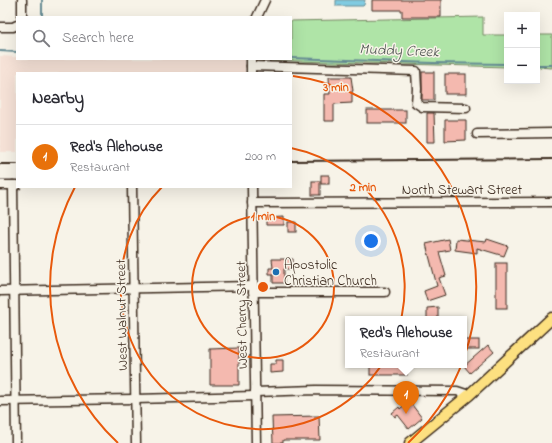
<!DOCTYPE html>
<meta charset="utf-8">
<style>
body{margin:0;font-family:"Indie Flower",sans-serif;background:#f7f7f7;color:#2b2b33}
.controls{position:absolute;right:12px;top:12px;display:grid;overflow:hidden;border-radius:0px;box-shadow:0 4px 16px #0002}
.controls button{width:36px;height:36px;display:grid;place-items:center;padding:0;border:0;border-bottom:1px solid #e1e1e2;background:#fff;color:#2b2b33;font:20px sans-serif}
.you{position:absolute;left:371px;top:241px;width:14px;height:14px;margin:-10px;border:3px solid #fff;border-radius:50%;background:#1a73e8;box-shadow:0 0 0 6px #1a73e833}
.badge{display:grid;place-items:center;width:26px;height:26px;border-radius:50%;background:#111827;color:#fff;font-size:13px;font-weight:700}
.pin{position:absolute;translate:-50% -33px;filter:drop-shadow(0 1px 2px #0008)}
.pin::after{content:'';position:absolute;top:21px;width:14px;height:12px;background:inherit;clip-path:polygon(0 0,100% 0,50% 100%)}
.popup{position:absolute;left:345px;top:316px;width:122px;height:52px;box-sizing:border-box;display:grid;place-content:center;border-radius:0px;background:#fff;filter:drop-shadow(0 1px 3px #0005);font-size:13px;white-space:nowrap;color:#7c7c81}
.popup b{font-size:15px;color:#2b2b33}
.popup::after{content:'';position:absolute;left:50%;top:100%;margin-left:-8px;border:8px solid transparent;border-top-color:#fff}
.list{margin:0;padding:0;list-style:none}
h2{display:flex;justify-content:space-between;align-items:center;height:52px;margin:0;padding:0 16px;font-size:17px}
h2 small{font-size:13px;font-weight:400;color:#7c7c81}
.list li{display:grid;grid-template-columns:26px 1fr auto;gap:12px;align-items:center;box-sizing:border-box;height:64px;padding:0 16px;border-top:1px solid #e1e1e2}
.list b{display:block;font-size:15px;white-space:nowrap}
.list p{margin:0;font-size:13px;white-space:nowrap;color:#7c7c81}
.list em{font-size:13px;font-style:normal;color:#7c7c81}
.icon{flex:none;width:22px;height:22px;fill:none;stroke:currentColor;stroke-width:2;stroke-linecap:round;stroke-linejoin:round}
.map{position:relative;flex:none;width:552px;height:443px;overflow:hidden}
.search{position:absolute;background:#fff;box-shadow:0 4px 16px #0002;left:16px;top:16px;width:276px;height:44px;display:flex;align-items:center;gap:10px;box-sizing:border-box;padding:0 14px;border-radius:0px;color:#7c7c81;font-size:15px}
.panel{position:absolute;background:#fff;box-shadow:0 4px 16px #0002;left:16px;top:72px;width:276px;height:116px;border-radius:0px}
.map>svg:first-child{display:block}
</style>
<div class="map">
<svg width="552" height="443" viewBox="0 0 552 443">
<rect width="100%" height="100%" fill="#f7f3e8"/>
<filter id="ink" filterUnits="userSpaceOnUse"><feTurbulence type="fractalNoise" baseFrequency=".025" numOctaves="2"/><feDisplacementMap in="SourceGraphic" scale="8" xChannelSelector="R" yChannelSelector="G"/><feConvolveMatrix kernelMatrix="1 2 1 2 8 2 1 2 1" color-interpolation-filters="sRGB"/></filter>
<g filter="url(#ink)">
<path fill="#f6e2d7" d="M0,56L17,57V59H245V73H17V152H0Z"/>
<g fill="#afe4a7" stroke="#758762">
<path d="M483,17V35H507V67L261,60L291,59V21Z"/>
<path d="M537,35H552V68L537,67Z"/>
</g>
<path fill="#81cbe1" stroke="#658b93" d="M336,0H365L364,5L363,6H336Z"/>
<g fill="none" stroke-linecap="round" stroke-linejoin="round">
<g stroke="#658b93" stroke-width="2">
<path d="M42,17V0"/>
<path d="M0,51L17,52"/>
<path d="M291,58L433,63L507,64"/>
<path d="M537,65H552"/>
</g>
</g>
<g fill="#f4b9af" stroke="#3b2a1e">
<path d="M372,0H441V17H402V10H372Z"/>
<rect x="422" y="72" width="12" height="28"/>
<rect x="445" y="74" width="21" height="20"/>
<path d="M329,77H351L353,91H352V103L334,104V121H324V94H330Z"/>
<rect x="367" y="110" width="39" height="13"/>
<path d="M427,113H434L435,142H427Z"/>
<path d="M445,120H466V140L445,141Z"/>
<rect x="321" y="175" width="8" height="9"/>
<rect x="312" y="181" width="8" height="14"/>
<path d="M284,217V225H266V218Z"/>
<rect x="288" y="222" width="8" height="10"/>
<path d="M448,239L450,250L439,252L446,276L439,278L445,295L427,301L424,291L437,286L426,244Z"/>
<path d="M456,239L486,242L487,239L508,246L504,256L477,248V253L455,250Z"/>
<path d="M272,259H293V269H284V283H273V274H269V268H273Z"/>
<rect x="496" y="263" width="11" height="45"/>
<path d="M438,307V319H427V308Z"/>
<rect x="464" y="340" width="15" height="9"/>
<path d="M488,345L494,352L470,373L464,366Z"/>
<path d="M239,348V385H210V349Z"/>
<path d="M276,360H283V372L270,373V364H276Z"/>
<rect x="370" y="366" width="37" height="9"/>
<path d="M409,401L422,418L409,429L398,415L395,417L392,413L399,407L400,409Z"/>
<path d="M319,416L320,440H283V443H273L272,417Z"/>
</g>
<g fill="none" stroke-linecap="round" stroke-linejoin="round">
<defs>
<g id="minor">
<path d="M22,17V0"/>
<path d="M257,17L265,0"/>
<path d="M0,27H13L17,25"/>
<path d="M251,59V73"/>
<path d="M251,66L416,71L417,89L416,103L422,107L466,108"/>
<path d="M477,134L552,133"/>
<path d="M0,185H17"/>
<path d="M13,185L16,443"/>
<path d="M132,187L136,443"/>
<path d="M252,187L256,443"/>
<path d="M252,203L552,202"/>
<path d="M0,291L253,286"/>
<path d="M253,292H385"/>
<path d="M255,392L316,390L457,391L469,395"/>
<path d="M0,401L135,399L255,396"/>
</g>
<path id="major" d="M410,443L469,395L552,318"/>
</defs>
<use href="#minor" stroke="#3b2a1e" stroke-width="11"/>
<use href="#major" stroke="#3b2a1e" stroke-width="13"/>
<use href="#minor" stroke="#f7f3e8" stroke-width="8"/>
<use href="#major" stroke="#fde080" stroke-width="10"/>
<g stroke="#3b2a1e" stroke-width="2">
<path d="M291,161L552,159"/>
<path d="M0,164H17"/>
</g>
</g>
</g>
<g fill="none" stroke="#e8590c" stroke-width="2">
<circle cx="263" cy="287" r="71"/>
<path d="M291 148A142 142 0 1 1 162 187"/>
<path d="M118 443A213 213 0 0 1 75 187M293 76A213 213 0 0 1 408 443"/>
</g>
<circle fill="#1f6fb2" stroke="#f7f3e8" stroke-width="1.5" cx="276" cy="272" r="4"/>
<g text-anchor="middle" stroke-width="3" stroke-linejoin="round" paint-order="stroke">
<g font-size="14" fill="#3b2a1e" stroke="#f7f3e8">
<text x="462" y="194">North Stewart Street</text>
<text transform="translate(121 315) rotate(-91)" y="5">West Walnut Street</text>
<text transform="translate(241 315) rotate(-91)" y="5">West Cherry Street</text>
</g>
<g font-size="14" fill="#3b2a1e" stroke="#f7f3e8" text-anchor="start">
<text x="284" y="269">Apostolic<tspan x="284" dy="16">Christian Church</tspan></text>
</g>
<g font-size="15" font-style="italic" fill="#4c524f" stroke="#f7f3e8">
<text transform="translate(399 50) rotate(2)" y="5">Muddy Creek</text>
</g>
</g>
<circle cx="263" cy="287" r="6" fill="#e8590c" stroke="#f7f3e8" stroke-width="2"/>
<g font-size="12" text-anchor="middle" font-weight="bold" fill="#e8590c" stroke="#f7f3e8" stroke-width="3" stroke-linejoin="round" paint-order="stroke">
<text x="336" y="91">3 min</text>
<text x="363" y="191">2 min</text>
<text x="263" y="220">1 min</text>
</g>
</svg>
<div class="controls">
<button>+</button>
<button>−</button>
</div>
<div class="you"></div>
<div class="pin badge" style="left:406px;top:414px;background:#e8710a">1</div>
<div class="popup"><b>Red's Alehouse</b>Restaurant</div>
<div class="search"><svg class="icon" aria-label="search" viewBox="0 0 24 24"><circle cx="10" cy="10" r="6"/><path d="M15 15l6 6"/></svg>Search here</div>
<section class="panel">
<h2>Nearby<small></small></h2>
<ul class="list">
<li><span class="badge" style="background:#e8710a">1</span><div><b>Red's Alehouse</b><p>Restaurant</p></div><em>200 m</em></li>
</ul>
</section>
</div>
